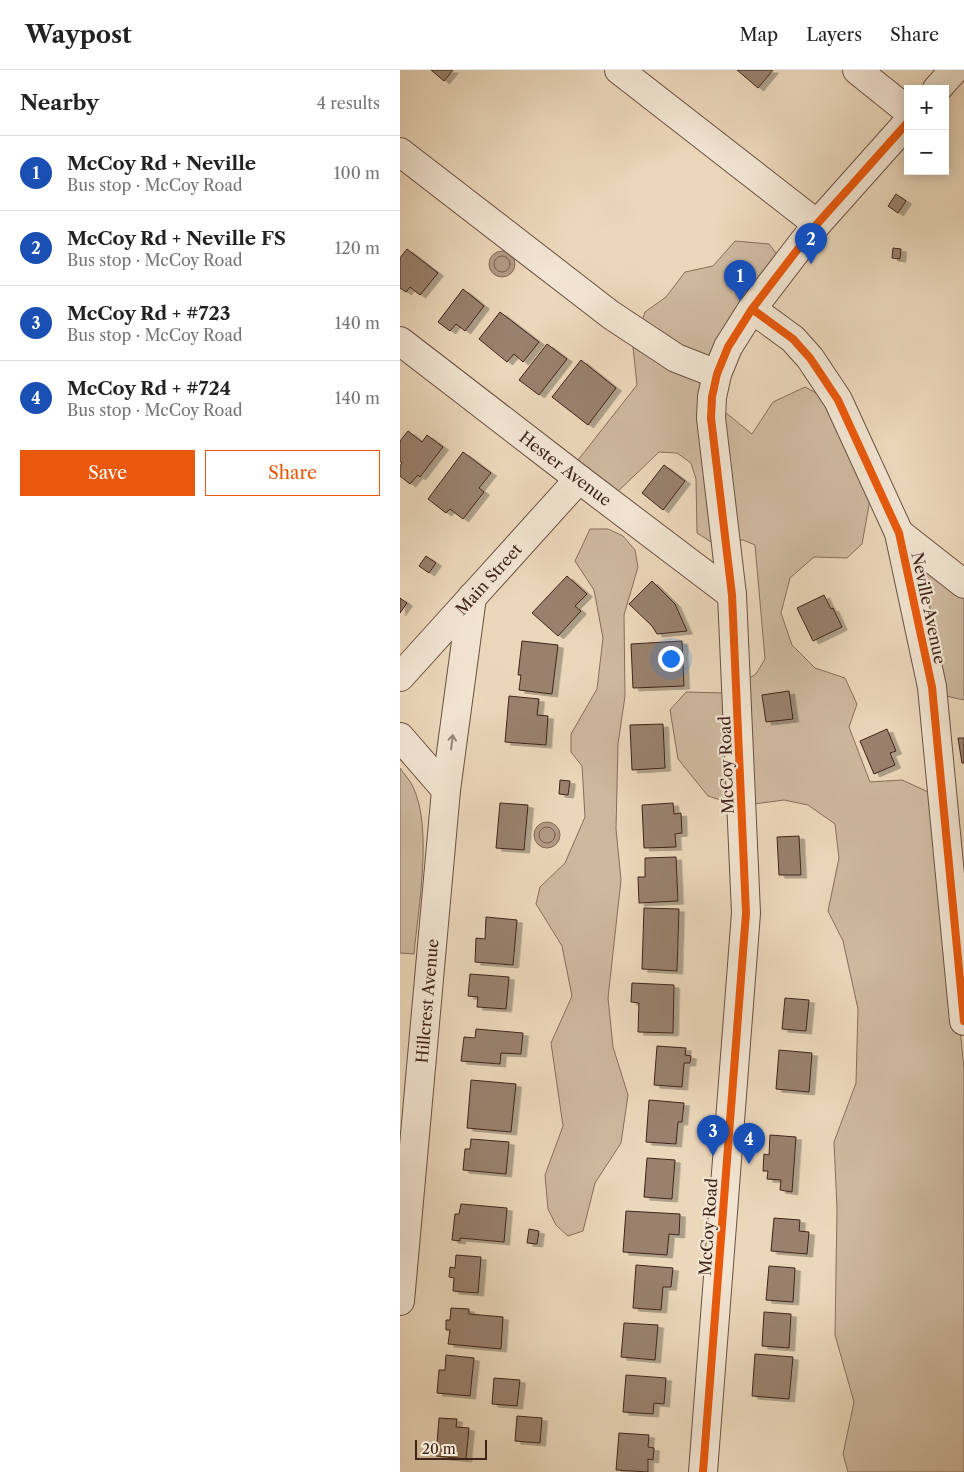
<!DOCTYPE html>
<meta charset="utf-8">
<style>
body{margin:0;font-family:"Libre Caslon Text",serif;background:#f6f6f6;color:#222}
.controls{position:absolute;right:15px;top:15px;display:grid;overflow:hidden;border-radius:0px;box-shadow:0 2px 12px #0003}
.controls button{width:45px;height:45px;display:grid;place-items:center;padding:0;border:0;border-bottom:1px solid #e0e0e0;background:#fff;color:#222;font:25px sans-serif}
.scale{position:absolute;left:15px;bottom:12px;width:72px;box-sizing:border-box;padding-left:5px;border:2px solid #40241a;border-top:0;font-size:14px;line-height:18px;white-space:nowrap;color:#40241a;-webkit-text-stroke:4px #f2e5d2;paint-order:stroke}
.you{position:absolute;left:270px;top:588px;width:18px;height:18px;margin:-12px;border:4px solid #fff;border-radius:50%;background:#1a73e8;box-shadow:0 0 0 8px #1a73e833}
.badge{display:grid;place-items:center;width:32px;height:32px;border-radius:50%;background:#ea580c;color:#fff;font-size:16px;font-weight:700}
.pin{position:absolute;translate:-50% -41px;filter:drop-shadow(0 1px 2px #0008)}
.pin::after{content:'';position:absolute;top:26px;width:18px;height:15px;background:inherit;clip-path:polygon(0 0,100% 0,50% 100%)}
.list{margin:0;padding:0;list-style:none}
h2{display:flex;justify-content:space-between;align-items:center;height:65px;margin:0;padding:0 20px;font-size:21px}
h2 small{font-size:16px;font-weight:400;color:#767676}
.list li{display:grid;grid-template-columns:32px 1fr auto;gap:15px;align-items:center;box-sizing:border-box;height:75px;padding:0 20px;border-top:1px solid #e0e0e0}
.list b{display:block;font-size:19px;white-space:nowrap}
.list p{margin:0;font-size:16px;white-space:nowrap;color:#767676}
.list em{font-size:16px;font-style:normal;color:#767676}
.actions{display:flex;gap:10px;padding:15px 20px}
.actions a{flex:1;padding:11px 0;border:1px solid #ea580c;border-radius:0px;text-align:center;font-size:18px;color:#ea580c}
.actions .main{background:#ea580c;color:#fff}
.map{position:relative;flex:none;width:564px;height:1402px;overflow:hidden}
header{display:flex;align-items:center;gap:30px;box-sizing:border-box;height:70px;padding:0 25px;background:#fff;border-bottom:1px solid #e0e0e0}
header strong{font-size:24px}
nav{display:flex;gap:28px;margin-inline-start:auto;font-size:18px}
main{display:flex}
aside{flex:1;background:#fff}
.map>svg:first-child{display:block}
</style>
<header>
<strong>Waypost</strong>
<nav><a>Map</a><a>Layers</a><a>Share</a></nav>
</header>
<main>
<aside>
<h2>Nearby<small>4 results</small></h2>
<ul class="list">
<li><span class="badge" style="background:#1a4fb4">1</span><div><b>McCoy Rd + Neville</b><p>Bus stop · McCoy Road</p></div><em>100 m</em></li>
<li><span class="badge" style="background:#1a4fb4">2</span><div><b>McCoy Rd + Neville FS</b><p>Bus stop · McCoy Road</p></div><em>120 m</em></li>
<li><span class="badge" style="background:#1a4fb4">3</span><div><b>McCoy Rd + #723</b><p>Bus stop · McCoy Road</p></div><em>140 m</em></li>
<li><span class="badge" style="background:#1a4fb4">4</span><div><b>McCoy Rd + #724</b><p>Bus stop · McCoy Road</p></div><em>140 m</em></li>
</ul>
<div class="actions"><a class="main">Save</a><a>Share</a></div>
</aside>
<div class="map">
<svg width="564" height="1402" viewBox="0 0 564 1402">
<defs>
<filter id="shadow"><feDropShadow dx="5.5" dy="3" stdDeviation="0" flood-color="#0004"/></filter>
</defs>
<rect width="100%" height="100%" fill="#ebd7ba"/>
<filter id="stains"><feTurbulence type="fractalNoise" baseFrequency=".004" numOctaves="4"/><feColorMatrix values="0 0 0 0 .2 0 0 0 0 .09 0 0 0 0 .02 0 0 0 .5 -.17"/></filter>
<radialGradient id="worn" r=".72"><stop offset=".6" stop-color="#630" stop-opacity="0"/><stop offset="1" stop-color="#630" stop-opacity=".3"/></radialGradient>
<g fill="#ceb99f" stroke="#876e5c">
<path d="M335,171L369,174L382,191L309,329L352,364L373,332L405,317L436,334L473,413L462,474L447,488L414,487L390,508L381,543L392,575L415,598L445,608L457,634L449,657L470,712L502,710L537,726L564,999V1402H448L443,1384L454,1332L435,1265L437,1139L434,1072L456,1013L458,939L443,871L428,841L439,788L435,754L408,735L384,730L339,736L308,726L278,689L270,640L286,622L326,623L356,604L365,589L355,475L343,470L311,472L297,463L296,409L291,393L277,383L259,382L210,429L171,399L237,315L233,277L245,242L266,227L285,202L313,196Z"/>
<path d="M190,459H208L223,466L235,480L238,497L224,545L225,626L218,674L216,759L221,810L208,928L213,977L228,1025L221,1073L195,1113L183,1161L168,1166L156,1155L148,1139L145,1105L163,1056L151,973L172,926L162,876L136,834L140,817L165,793L185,747L182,696L171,682V664L197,619L203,568L194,520L175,491Z"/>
<path d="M509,478L564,520V630L537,624Z"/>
<path d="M0,698C4,704 10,710 13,717C33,758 18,839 14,884L0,883Z"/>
</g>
<g fill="#b19a84" stroke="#846b5a">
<circle cx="102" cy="194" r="13"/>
<circle cx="147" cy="765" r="13"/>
</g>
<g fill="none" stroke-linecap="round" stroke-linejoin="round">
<g stroke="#785f4f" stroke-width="1">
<circle cx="102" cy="194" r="8"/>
<circle cx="147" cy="765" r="8"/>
</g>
</g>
<g fill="#99816d" stroke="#40241a" filter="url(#shadow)">
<path d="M31,0H53L44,11Z"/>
<path d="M337,0H373L358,18Z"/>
<path d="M496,124L506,131L498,143L488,136Z"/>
<path d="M493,178L501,179L500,189L492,188Z"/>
<path d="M7,179L38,203L20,225L10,217L6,222L0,218V188Z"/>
<path d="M63,219L84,236L65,261L56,254L50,261L38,252Z"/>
<path d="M100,242L139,272L123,292L114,284L107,292L79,269Z"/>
<path d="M147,274L167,289L139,325L119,310Z"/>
<path d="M181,290L216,318L188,355L152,327Z"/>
<path d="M8,361L22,372L27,365L43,377L20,407L18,405L10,414L0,406V396L2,393L0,391V371Z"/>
<path d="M63,382L91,403L79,418L84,422L63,449L50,439L46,443L28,429Z"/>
<path d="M264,395L285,411L263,440L242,423Z"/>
<path d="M26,486L36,493L29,503L19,496Z"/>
<path d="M167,506L187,524L175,536L181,541L158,566L132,543Z"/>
<path d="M252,511L275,534L287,561L257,564L252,556L229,534Z"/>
<path d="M424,525L431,539L433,538L442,557L413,571L397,538Z"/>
<path d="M0,528L7,533L0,543Z"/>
<path d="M122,571L158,575L152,624L119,620L121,605H118Z"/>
<path d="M282,571L284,616L233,618L231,574Z"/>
<path d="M389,621L393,649L366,652L362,625Z"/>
<path d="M109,626L139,629L137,645L148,646L146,675L105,672Z"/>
<path d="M263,654L265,698L232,700L230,655Z"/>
<path d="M487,659L496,681L490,683L495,695L474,704L460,671Z"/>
<path d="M558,668H564V693H562Z"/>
<path d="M160,710L170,711L168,725L159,724Z"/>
<path d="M100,733L128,735L124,780L96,778Z"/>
<path d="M273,733L274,744L281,743L282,763L275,764L276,777L244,778L242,735Z"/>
<path d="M399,766L401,805H379L377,767Z"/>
<path d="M276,787L278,831L239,833L238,807H245V788Z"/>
<path d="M244,838L279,839L277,901L242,899Z"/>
<path d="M86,847L117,850L113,895L75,892L76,868L85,869Z"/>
<path d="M70,904L109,907L106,939L77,937L78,927L68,926Z"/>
<path d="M232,913L274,915L273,963L238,962L239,933L231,932Z"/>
<path d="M385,928L409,930L406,961L382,959Z"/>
<path d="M76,959L123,963L121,984L101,983L100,994L61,991L64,967L75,968Z"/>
<path d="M257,976L286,978L285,985L291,986L290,993H284L282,1017L254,1015Z"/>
<path d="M379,980L412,983L409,1022L376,1019Z"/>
<path d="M71,1010L116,1014L111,1062L67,1058Z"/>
<path d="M249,1030L284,1033L282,1052H278L276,1074L246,1072Z"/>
<path d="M370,1065L396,1067L392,1122L380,1120L381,1110L367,1109L368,1101H363L364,1084L369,1085Z"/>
<path d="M71,1069L109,1072L106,1104L63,1100L65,1079H70Z"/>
<path d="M247,1088L275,1090L272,1129L244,1127Z"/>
<path d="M61,1134L107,1138L104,1172L60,1168V1171L52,1170L55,1144H59Z"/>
<path d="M226,1141L280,1144L279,1165L269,1164L267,1185L223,1182Z"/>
<path d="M374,1148L400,1150L399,1161L409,1162L407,1184L371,1181Z"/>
<path d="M129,1159L139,1161L137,1174L127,1173Z"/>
<path d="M56,1185L81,1187L78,1223L53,1221L54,1208L49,1207L50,1197L55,1198Z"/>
<path d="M236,1195L273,1198L271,1217H263L261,1240L233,1238Z"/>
<path d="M369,1196L395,1198L393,1232L366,1230Z"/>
<path d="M51,1238L69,1239V1244L103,1247L101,1279L48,1274L50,1260H46V1250H50Z"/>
<path d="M364,1242L391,1244L389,1278L362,1276Z"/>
<path d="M224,1253L258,1255L255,1290L221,1287Z"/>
<path d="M355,1284L393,1287L389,1329L352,1326Z"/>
<path d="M46,1285L74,1288L70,1326L37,1323L39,1300H45Z"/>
<path d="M226,1305L266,1308L264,1334L254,1333L253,1344L223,1342Z"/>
<path d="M94,1308L120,1310L117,1336L92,1334Z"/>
<path d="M117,1346L142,1348L140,1373L115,1371Z"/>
<path d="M39,1348L57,1349L56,1357L69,1358L66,1389L36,1386Z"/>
<path d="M219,1363L249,1365L248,1377L254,1378L253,1390L248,1389V1402L216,1400Z"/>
</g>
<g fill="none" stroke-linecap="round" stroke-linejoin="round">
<defs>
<g id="minor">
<path d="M219,0L417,154"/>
<path d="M457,0L508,41"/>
<path d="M537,19L554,0"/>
<path d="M0,82L211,245L276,288L317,304"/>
<path d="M352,239L393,269L410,288L438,330L499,463L532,617L564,951"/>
<path id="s1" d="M0,271L179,409L332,525"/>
<path d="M499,463L564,514"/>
<path id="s2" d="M0,607L179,409"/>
<path d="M0,667L46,720L0,1231"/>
<path d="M46,720L72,527"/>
<path d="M303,1402L346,843L332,525L311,348L312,327L317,304L328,277L352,239L417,154L508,52"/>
</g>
</defs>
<use href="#minor" stroke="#6b5142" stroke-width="30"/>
<use href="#minor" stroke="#f2e5d2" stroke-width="28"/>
<defs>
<g id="cycleway">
<path d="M352,239L393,269L410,288L438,330L499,463L532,617L564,951"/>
<path d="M303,1402L346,843L332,525L311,348L312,327L317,304L328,277L352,239L417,154L508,52"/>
</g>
</defs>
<use href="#cycleway" stroke="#f2e5d2" stroke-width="11"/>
<use href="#cycleway" stroke="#e8590c" stroke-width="8"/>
</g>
<defs><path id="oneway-shaft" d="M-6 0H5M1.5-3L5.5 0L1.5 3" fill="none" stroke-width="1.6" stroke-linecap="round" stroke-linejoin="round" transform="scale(1.25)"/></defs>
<use stroke="#998476" href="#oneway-shaft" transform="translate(52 672) rotate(-83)"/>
<g text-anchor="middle" stroke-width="4.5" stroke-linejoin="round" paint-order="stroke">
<g font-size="16" fill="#40241a" stroke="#f2e5d2">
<text dy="6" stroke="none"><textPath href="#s1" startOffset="209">Hester Avenue</textPath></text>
<text dy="6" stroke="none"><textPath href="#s2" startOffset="132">Main Street</textPath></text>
<text transform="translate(529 538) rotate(78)" y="6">Neville Avenue</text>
<text transform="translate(326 695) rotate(-92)" y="6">McCoy Road</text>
<text transform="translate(27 931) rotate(-85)" y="6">Hillcrest Avenue</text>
<text transform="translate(308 1157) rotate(-86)" y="6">McCoy Road</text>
</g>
</g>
<rect width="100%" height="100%" filter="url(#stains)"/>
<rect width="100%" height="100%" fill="url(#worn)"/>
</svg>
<div class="controls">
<button>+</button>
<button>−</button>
</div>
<div class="scale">20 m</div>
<div class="you"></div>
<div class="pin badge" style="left:340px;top:231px;background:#1a4fb4">1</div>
<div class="pin badge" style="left:411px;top:194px;background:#1a4fb4">2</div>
<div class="pin badge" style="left:313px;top:1086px;background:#1a4fb4">3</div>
<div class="pin badge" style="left:349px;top:1094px;background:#1a4fb4">4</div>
</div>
</main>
